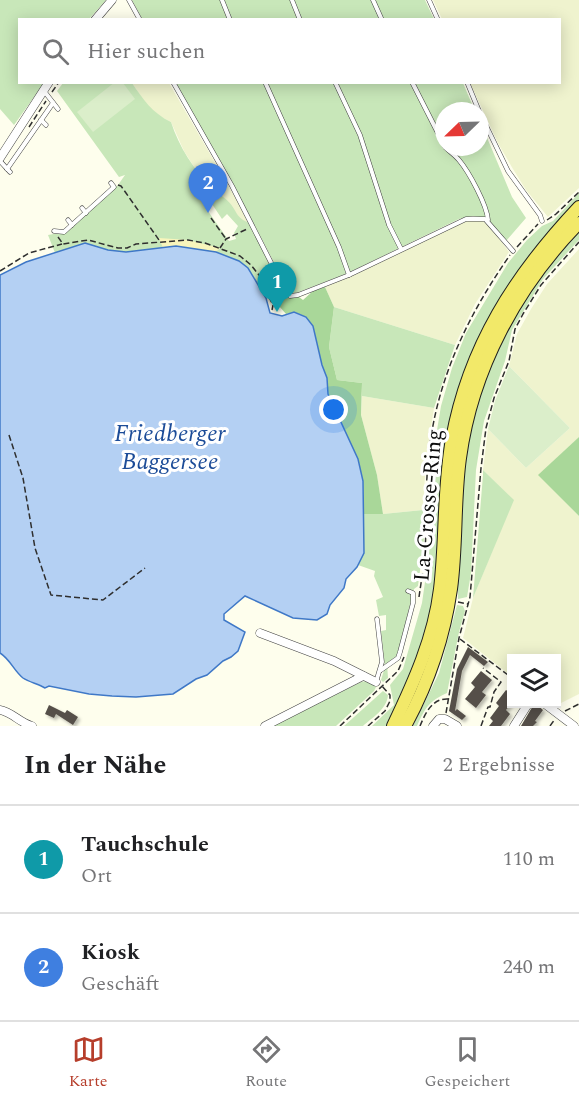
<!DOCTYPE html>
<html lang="de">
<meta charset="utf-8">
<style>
body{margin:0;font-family:Spectral,serif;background:#f6f6f6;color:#202124}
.controls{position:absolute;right:18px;bottom:18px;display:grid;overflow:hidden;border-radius:0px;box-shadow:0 3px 15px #0003}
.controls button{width:54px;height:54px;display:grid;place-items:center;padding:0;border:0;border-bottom:2px solid #e0e0e0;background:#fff;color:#202124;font:30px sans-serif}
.compass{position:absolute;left:435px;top:102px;width:54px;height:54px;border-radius:50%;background:#fff;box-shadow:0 3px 15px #0003;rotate:247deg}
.you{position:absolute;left:334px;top:410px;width:21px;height:21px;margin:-15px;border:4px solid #fff;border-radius:50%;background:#1a73e8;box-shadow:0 0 0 9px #1a73e833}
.badge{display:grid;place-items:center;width:39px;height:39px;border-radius:50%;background:#b63e2b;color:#fff;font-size:20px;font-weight:700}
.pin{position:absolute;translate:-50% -50px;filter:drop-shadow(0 2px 3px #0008)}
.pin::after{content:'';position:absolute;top:32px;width:21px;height:18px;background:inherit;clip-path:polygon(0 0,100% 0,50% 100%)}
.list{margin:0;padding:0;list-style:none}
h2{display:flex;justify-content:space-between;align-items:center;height:78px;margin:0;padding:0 24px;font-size:26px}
h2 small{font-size:20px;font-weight:400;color:#757577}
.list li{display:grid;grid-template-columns:39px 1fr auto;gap:18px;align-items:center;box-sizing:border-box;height:108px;padding:0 24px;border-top:2px solid #e0e0e0}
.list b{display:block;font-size:22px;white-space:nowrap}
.list p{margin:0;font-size:20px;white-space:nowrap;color:#757577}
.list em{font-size:20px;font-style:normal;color:#757577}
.icon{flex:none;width:33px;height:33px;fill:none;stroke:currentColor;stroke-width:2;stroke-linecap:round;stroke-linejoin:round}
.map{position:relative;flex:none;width:579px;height:726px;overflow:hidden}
.search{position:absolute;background:#fff;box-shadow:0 3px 15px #0003;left:18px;right:18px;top:18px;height:66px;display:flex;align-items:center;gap:15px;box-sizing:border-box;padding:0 21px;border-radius:0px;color:#757577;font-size:22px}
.sheet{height:294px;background:#fff}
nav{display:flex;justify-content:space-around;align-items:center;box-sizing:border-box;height:84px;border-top:2px solid #e0e0e0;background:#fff;font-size:16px;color:#757577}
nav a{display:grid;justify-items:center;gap:3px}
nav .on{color:#b63e2b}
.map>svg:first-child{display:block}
</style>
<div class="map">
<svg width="579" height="726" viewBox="0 0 579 726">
<defs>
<filter id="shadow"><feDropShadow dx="2.5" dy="2.5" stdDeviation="1.5" flood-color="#0004"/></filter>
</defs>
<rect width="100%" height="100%" fill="#fefeed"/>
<g fill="#eff3ce">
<path d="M433,0H579V188L548,217L526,190L513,169L499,145L470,83L560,82V20L442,19Z"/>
<path d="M132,83H169L250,223L240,220L228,201L214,191L198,173L184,151L171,122L161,117L148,107Z"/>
<path d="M473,220H481L491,227L509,252L475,304L455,345L334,307L325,287L464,222Z"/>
<path d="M579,249V437L539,475L579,516V694L561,703L557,700L556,658H512L511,676L463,638L473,598L513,500L483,470L488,429L526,468L570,428L509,366L517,334L531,309L547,284Z"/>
<path d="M362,396L434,408L426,458L423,510L383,514L377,475L361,415Z"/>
</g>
<g fill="#c8e7b9" fill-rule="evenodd">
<path d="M0,0H106L89,19L20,20V82L44,83L14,125L0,109Z"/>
<path d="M132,0H425L434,19H142Z"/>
<path d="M63,83H132C143,99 152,113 171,122C179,147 194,170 213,189C217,194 223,196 228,201C237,210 235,218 250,223L276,277V284L263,292L248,268L239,261L198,248L176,246L126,252L108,250L85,243L55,253L48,235L64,232L118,185L125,175L119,177L57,91ZM210,201L222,219L227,214L238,226L234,233L236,239L229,241L203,204Z"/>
<path d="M175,83H463L475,111H444V147H480V121L512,197L526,218L506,241L487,218L473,216L459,219L348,273L291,295L233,184Z"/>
<path d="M579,193V201C536,247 498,294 473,352L427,629L417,661L387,726H372L394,705L390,685L403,669L422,603L428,561L429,478L441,406L452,368L466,333L508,263L527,240L542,226L553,221Z"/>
<path d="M579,232V240L543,279L512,330L505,361L484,421L476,470L471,573L467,597L458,599C458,560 457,519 461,480C471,381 511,304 579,232Z"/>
<path d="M334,307L455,345L434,408L362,396V383L337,380L329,347Z"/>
<path d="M483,470L514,500L473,598L483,475Z"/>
<path d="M423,510L424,539L418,586L414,589L397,656L387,663L388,678L383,682L381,680L385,667L381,631L386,630V615L379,616L376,600L383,597L374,576L375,571L358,565L364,553V514H383Z"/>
<path d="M457,605L463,606L465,611L459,632L447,693C429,701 425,708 417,726H413L439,673Z"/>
<path d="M367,681L376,687L374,691L336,726H272L361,682Z"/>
<path d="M383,691L388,695C387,709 373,717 363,726H344Z"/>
</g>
<g fill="#a9d799">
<path d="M325,287L334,307L329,347L337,380L362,383L361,415L377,475L383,514H364L363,481L358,459L328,394L327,378L322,365L313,326L306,317L294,312L286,314L279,306L278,300L286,297H299L303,300L313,291Z"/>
<path d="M579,437V516L538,475Z"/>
</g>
<path fill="#f8f5bc" d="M159,238L188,240L220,248L216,252L176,246L163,248Z"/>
<g fill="#dbeeca">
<path d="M115,82L123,83L135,99L93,132L77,112Z"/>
<path d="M509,366L570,428L526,468L488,429L495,401Z"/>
</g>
<path fill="#b4d0f3" stroke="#3f78c7" stroke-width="1.5" d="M85,243L108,250L126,252L176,246L216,252L239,261L248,268L266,298L270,313L282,316L294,312L306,317L313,326L322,365L327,378L328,394L358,459L363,481L364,553L357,567L346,579L344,588L330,605L327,614L317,620L293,618L245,596L224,614V620L245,632L238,651L231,657L223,661L207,675L196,679L173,694L136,697L112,696L89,694L49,686L45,688C38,684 29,682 23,678C14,671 10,659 0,653V275L26,262Z"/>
<g fill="#555049" filter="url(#shadow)">
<path d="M468,647L488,662L484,666L470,655L462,671L455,711L457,709L466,716L462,720L449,711L457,669Z"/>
<path d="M481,671L492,680L482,692L486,695L476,708L465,699L475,687L471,683Z"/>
<path d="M506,690L512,694V703L506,710L510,714L501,726H489L493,721L490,718L499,706L496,703Z"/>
<path d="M534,704H536L543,710L535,721L537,722L533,726H521Z"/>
<path d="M49,705L65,713L67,710L78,717L73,725L56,714L54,718L45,714Z"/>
</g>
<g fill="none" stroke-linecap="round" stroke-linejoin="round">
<defs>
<g id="lane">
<path d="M129,0L140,20"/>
<path d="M222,0L230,20"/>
<path d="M292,0L300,20"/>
<path d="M373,0L382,20"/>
<path d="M429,0L438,20"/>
<path d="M173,82L232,186L286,292L290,296L298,295L349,275L466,219H485L513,251"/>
<path d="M265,82L339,247L349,275"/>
<path d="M335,82L360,135L389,225L401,249"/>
<path d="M412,82L444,145"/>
<path d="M467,82L479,111"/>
<path d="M44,91L58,109"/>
<path d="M480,113L508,171L540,215L542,221"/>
<path d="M41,120L46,125"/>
<path d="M445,147C450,152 455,155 459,160C469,172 487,205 488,220"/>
<path d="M0,161L10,172"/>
<path d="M7,169L53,103"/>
<path d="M82,208L86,213"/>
<path d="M68,220L72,225"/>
<path d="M54,231L64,232L114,187L111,183"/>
<path d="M381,670L398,658L400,652L413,603V593L408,591"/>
<path d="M376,682L382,662L377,619"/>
</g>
<g id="street">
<path d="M95,20L112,0"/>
<path d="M0,158L49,82"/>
<path d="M260,633L334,661L376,682"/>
<path d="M545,704L574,726"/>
<path d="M0,710C12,712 20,723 32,726"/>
<path d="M265,726L363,676"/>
<path d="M433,726L439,719H445L457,726"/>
<path d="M514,726L528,704"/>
</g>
<g id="primary">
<path d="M393,726C414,682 434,638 440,589C446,539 443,489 452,439C469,346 515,275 579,207"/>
<path d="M405,726C428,684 444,637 451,589C457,545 454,501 460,458C472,369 517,286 579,223"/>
</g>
</defs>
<use href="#lane" stroke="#404040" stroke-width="5"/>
<use href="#street" stroke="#404040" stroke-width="9"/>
<use href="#primary" stroke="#1e1e1e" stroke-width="14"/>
<g stroke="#2f2f2f" stroke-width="1.5" stroke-dasharray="6 3" stroke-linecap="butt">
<path d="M52,92L59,82"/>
<path d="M29,127L46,101"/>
<path d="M118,185L121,186L126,193L159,240"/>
<path d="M211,218L226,239"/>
<path d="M547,220L556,214L579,192"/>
<path d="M58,237L63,244L88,240L118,248H127L136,244L188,240L205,243L240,256L251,265L270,289L275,286"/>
<path d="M517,247L538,224"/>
<path d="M220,248L226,239L247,229"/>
<path d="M0,271L29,253L62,244"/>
<path d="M269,289L267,293L273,305L272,310"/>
<path d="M9,435L23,478L35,548L51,595L103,600L145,568"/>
<path d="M419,597C421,582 424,567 425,552C427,519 425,485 429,452C437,379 468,315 510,255"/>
<path d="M458,602L468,604"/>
<path d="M460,639L512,678"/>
<path d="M565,711L579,704"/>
<path d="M446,713L459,638L470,597L481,468L486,428L494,398L509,361L515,329L523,314L541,285L579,242"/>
<path d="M340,726L398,671L404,657"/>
<path d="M368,726L385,711L390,701V695L382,686"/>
<path d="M420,726C425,714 432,698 448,699"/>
<path d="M481,726L488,707H490L494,692L501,682L483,668"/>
<path d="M550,726L555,719"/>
</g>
<use href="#lane" stroke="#fff" stroke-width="4"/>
<use href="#street" stroke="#fff" stroke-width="8"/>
<use href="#primary" stroke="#f2e969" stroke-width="12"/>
</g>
<g text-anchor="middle" stroke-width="6" stroke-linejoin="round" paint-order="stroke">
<g font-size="22" fill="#0d0d0d" stroke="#fff">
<text transform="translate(427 505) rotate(-85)" y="8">La-Crosse-Ring</text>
</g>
<g font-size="24" font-style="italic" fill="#1c4c98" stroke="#fff">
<text x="170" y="441">Friedberger<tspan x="170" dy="28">Baggersee</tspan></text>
</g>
</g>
</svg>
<div class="controls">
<button><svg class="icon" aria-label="layers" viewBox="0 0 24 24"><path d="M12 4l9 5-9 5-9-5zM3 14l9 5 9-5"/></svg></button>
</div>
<svg class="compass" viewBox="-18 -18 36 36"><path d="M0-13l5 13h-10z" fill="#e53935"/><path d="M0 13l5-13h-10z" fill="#757577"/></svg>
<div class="you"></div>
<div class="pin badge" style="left:277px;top:312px;background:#0f9aa8">1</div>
<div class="pin badge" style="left:208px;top:213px;background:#3f7fe0">2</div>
<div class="search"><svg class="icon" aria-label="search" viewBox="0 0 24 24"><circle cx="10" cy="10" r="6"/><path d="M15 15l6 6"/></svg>Hier suchen</div>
</div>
<section class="sheet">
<h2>In der Nähe<small>2 Ergebnisse</small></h2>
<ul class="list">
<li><span class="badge" style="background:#0f9aa8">1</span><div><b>Tauchschule</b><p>Ort</p></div><em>110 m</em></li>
<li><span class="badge" style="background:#3f7fe0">2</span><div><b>Kiosk</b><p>Geschäft</p></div><em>240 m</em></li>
</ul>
</section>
<nav>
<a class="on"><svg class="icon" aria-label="map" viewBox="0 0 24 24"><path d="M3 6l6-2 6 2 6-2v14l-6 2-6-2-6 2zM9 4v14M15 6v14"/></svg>Karte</a>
<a><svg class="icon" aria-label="directions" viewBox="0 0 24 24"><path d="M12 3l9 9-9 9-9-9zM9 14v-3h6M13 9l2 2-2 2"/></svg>Route</a>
<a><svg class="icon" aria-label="saved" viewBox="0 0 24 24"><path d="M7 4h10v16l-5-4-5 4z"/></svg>Gespeichert</a>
</nav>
